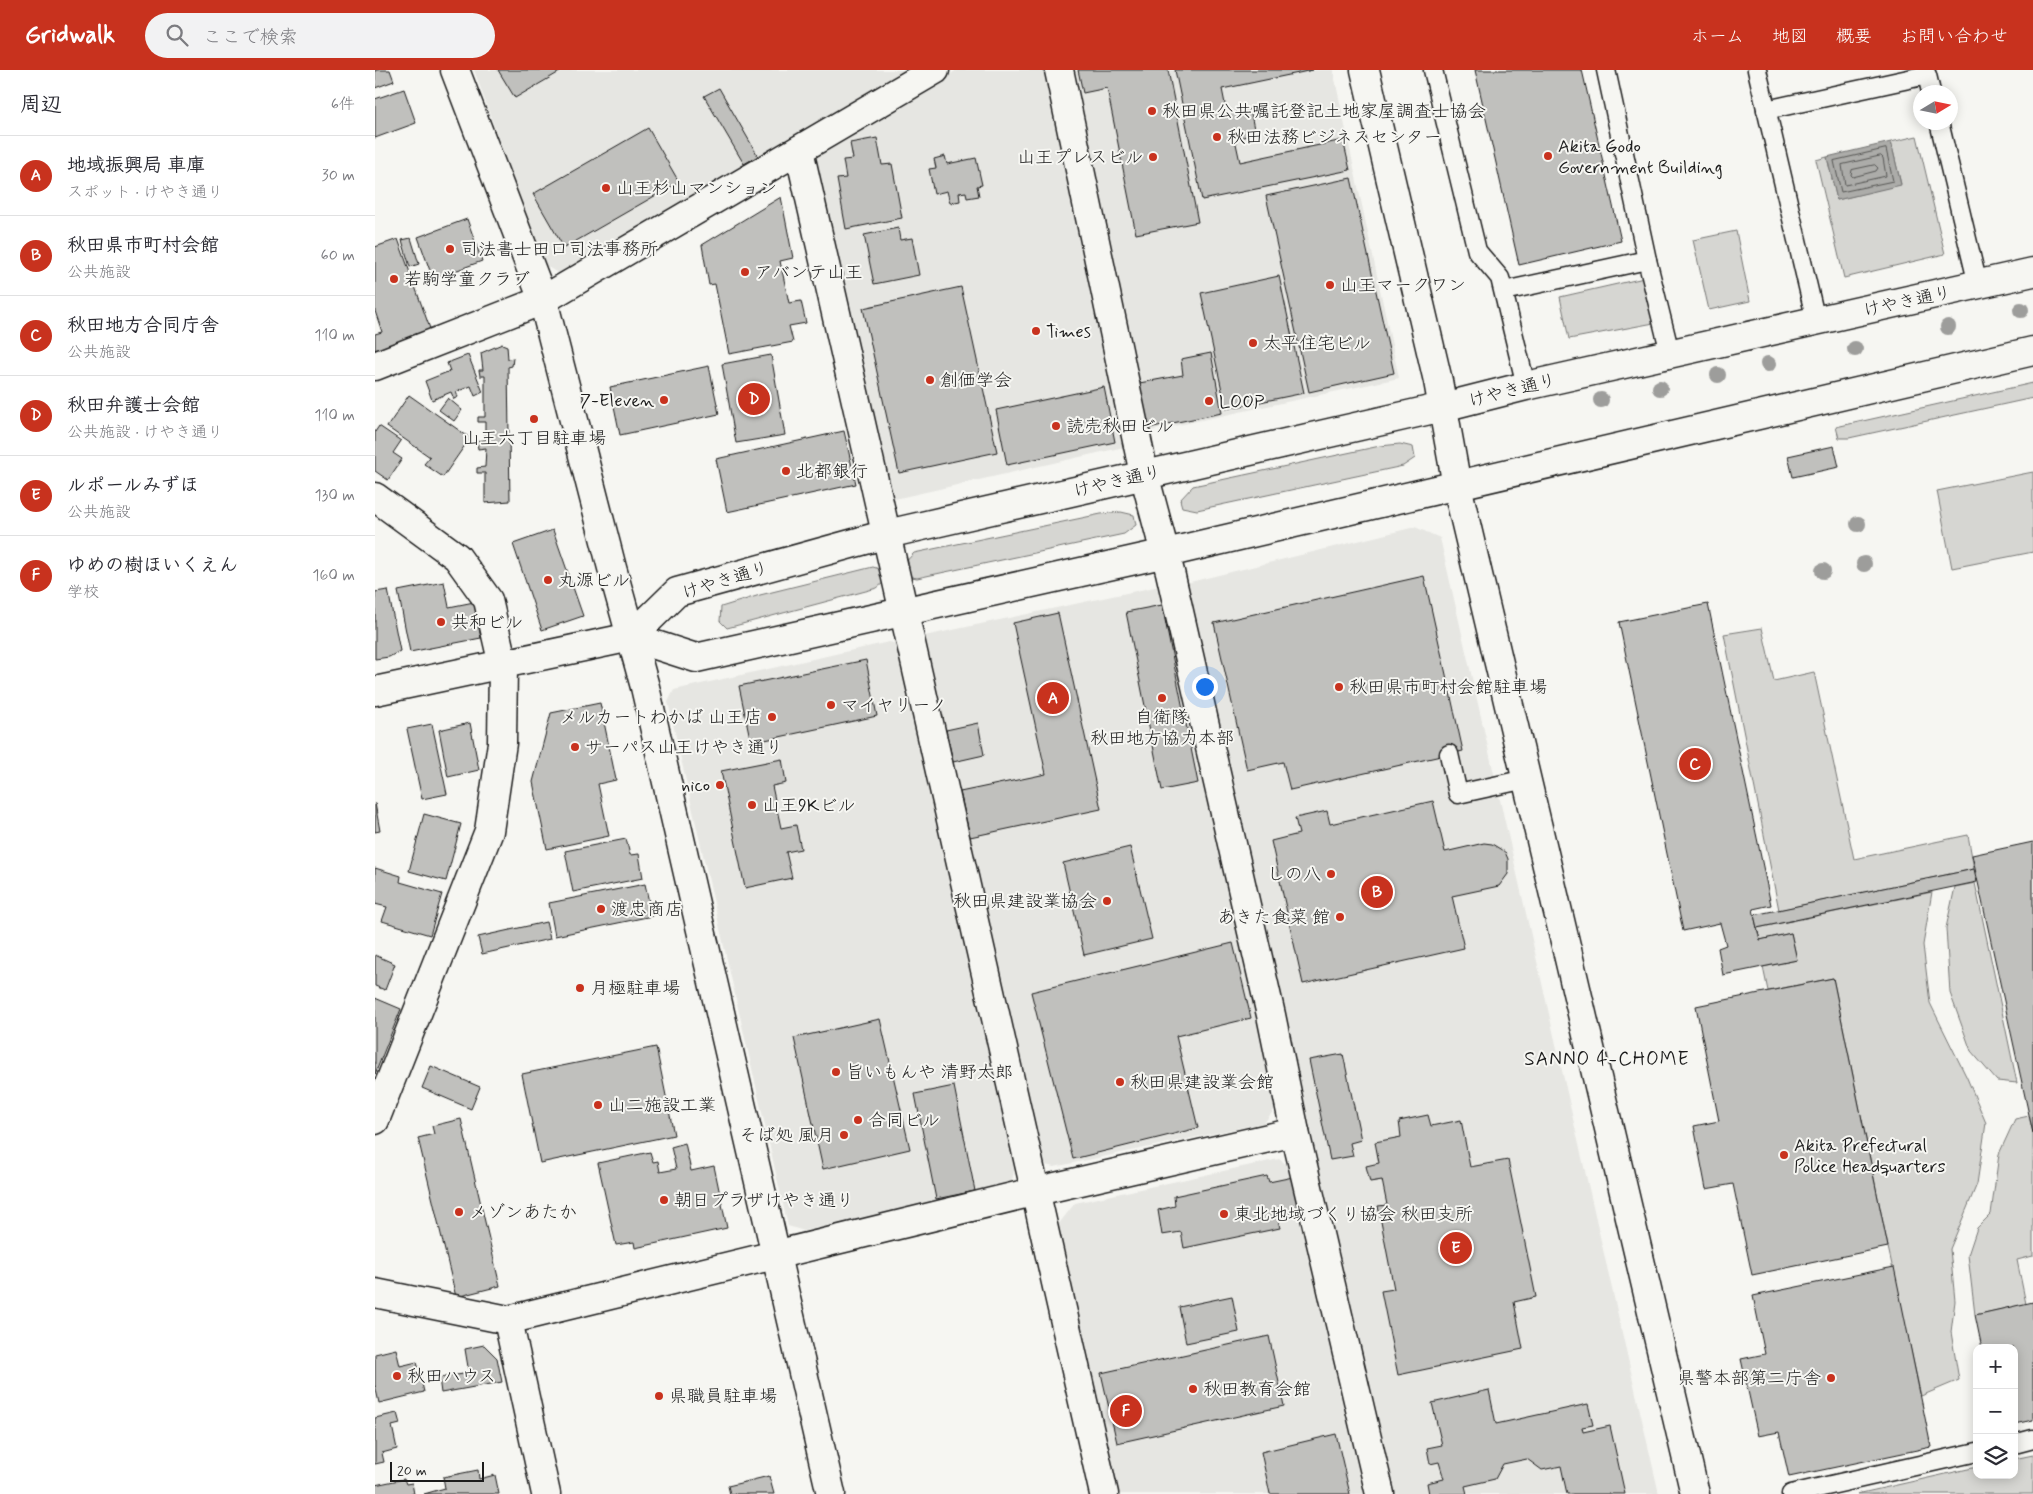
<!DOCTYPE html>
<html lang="ja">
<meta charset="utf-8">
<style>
body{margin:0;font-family:Mynerve,"Klee One",sans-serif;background:#f2f2f3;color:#2b2b33}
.controls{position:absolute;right:15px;bottom:15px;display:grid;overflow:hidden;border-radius:10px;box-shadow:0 2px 12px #0003}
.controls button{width:45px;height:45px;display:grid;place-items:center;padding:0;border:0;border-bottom:1px solid #e1e1e2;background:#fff;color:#2b2b33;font:25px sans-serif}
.compass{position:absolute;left:1538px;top:15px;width:45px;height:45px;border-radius:50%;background:#fff;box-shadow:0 2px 12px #0003;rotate:80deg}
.scale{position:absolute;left:15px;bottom:12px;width:94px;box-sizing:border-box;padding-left:5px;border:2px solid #1c1c1c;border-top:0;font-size:14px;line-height:18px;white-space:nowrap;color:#1c1c1c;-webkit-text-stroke:4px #f6f6f2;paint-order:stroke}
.you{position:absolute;left:829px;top:616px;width:18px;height:18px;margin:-12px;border:4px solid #fff;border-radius:50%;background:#1a73e8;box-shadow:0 0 0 8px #1a73e833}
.badge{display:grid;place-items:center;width:32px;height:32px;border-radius:50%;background:#c8321e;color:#fff;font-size:16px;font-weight:700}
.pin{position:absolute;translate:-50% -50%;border:2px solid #fff;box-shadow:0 1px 5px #0006}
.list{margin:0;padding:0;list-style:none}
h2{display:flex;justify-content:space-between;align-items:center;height:65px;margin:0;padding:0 20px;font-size:21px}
h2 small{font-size:16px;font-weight:400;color:#7c7c81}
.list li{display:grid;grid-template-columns:32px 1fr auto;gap:15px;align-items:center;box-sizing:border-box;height:80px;padding:0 20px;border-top:1px solid #e1e1e2}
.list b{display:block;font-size:19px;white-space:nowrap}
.list p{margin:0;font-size:16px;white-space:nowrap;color:#7c7c81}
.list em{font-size:16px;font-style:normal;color:#7c7c81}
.icon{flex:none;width:28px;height:28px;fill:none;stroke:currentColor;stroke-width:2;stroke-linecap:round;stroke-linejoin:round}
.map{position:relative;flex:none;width:1658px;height:1424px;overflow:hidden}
header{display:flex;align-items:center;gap:30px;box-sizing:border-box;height:70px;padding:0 25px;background:#c8321e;color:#fff}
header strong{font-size:24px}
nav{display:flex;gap:28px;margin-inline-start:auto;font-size:18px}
.search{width:350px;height:45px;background:#f2f2f3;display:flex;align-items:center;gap:12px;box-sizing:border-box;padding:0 18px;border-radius:28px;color:#7c7c81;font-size:19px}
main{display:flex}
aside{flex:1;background:#fff}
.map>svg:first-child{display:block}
</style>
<header>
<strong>Gridwalk</strong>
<div class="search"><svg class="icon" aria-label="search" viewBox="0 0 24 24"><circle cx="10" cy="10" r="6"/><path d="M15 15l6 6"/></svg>ここで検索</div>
<nav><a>ホーム</a><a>地図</a><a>概要</a><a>お問い合わせ</a></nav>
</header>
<main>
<aside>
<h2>周辺<small>6件</small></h2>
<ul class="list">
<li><span class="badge">A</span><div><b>地域振興局 車庫</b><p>スポット · けやき通り</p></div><em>30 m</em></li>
<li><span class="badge">B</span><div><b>秋田県市町村会館</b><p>公共施設</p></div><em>60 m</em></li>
<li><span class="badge">C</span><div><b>秋田地方合同庁舎</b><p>公共施設</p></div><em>110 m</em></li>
<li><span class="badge">D</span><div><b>秋田弁護士会館</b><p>公共施設 · けやき通り</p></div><em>110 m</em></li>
<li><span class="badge">E</span><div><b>ルポールみずほ</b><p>公共施設</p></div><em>130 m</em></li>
<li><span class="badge">F</span><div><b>ゆめの樹ほいくえん</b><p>学校</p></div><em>160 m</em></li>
</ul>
</aside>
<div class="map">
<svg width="1658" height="1424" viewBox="0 0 1658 1424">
<rect width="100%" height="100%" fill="#f6f6f2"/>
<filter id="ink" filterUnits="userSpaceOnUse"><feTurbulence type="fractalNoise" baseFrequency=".02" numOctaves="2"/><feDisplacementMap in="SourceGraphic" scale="10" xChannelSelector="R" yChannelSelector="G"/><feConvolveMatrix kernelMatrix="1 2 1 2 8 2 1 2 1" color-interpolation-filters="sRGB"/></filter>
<g filter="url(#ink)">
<g fill="#e6e6e2">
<path d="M99,0H543L186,205L168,194Z"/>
<path d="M582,0H670L749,377L511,431L435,90Z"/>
<path d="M694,0H958L1024,308L766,363Z"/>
<path d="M1040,457L1065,468L1284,1424H1018L807,514Z"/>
<path d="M789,515L905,1032L889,1053L679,1097L666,1094L545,567Z"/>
<path d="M514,572L527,575L641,1095L636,1114L429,1161L413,1156L293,632L299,620Z"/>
<path d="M904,1089L918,1099L996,1424H740L679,1160L700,1133Z"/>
</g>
<g fill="#d6d6d2" stroke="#797977">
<path d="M1542,66L1570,184L1469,208L1441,90L1452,87L1462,130L1526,114L1516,72Z"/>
<path d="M1361,161L1375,231L1334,240L1318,170Z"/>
<path d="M1269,208L1279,253L1194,269L1185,227Z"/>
<path d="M1658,313V328L1474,368H1464L1461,357Z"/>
<path d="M1025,374L1038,377L1040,388L1028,396L822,440L807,437L805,430L818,416L1005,376Z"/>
<path d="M1658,402V482L1577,498L1562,421Z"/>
<path d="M746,442L759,445L761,455L749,464L542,508L527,505L526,497L539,483L726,444Z"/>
<path d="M498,497L511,501L514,508L502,518L352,558L345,551L346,537L385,525Z"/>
<path d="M1387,558L1399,611L1439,602L1479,789L1593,765L1599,799L1404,840L1349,564Z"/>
<path d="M1600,813L1642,1013L1622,1011L1596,981L1575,923L1571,858L1580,817Z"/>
<path d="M1557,822L1548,875L1555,933L1592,1008L1611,1053L1602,1114L1575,1179L1580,1231L1576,1262L1584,1310L1546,1326L1513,1177L1458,908L1393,921L1388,897L1422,890L1416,863L1385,870L1382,858Z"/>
<path d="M1654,1046L1658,1063V1186L1642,1190L1651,1234L1600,1245L1593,1185L1602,1158L1616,1144L1624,1084L1640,1049Z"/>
<path d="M1658,1385V1424H1482L1602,1397V1405H1639V1389Z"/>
</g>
<path fill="#acaca9" stroke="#727271" d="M1516,72L1526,115L1462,130L1452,87Z"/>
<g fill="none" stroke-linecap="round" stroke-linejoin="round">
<g stroke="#565654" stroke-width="1">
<path d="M1511,79L1518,111L1466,122L1459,91Z"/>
<path d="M1506,86L1508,88L1511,106L1470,115L1467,95Z"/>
<path d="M1500,95L1503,98L1501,101L1478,107L1476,105L1477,100Z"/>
</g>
</g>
<g fill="#c0c0bd" stroke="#1c1c1c">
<path d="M0,0H15L19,11L0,18Z"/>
<path d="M123,0H188L140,28Z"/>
<path d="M703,0H793L823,152L761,164L732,18L708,23Z"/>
<path d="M800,0H938L847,19L852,44L875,39L880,64L860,69L865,92L968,70L975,100L827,130Z"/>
<path d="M1100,0H1207L1246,171L1144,195Z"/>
<path d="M344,18L383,86L369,94L329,26Z"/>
<path d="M29,19L41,53L0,68V29Z"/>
<path d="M273,58L304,112L189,178L158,124Z"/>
<path d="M502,68L507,95L517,94L527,148L471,159L462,109L471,108L468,90L478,89L475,73Z"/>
<path d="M570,86L572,94L601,88L607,115L602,116L604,126L592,128L591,122L584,123L585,131L575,133L572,121L559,124L554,99L561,98L559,89Z"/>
<path d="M976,108L1019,303L934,322L891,126Z"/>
<path d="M406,127L418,188L405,191L414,233L426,231L431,253L414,256L418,272L354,284L340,214L334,215L327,175Z"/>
<path d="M92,149L107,191L58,209L43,167Z"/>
<path d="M523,158L525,170L537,168L544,205L499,214L489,165Z"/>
<path d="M36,168L44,194L35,197L27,170Z"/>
<path d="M23,169L58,267L0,288V264L7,262L0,241V177Z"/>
<path d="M904,206L929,323L851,339L826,223Z"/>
<path d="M586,217L622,382L524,403L488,238Z"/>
<path d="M127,274L132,276L133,289L138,288L137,296L133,297L135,431L110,433V403H102V398L110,397L111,378L103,379L102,371L110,370V352H103V347H110V306H105L104,300H108L106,283Z"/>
<path d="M836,283L847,343L768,359L759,314L808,305L806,289Z"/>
<path d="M93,285L108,322L100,326L96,316L81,322L83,327L79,329L76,322L57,330L50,311L75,301L72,293Z"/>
<path d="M396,285L410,365L361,373L347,294Z"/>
<path d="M334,296L344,344L245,365L235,317Z"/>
<path d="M729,317L740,372L632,395L621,340Z"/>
<path d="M34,325L95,368L68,407L49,394L55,387L12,357Z"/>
<path d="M73,328L87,340L79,351L64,340Z"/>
<path d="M4,356L26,371L18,383L27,389L13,410L0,401V362Z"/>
<path d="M469,361L481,414L352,442L341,389Z"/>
<path d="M1459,376L1464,397L1418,407L1413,386Z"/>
<path d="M178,460L208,546L167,560L138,474Z"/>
<path d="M1049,506L1088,681L915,720L908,692L872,700L839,553Z"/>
<path d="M69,512L74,537L99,532L106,568L35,582L23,521Z"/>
<path d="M13,520L25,581L14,587L0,589V522Z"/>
<path d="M1333,534L1396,835L1378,839L1382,858L1385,870L1416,863L1422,890L1348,905L1343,878L1351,875L1345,853L1308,861L1244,552Z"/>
<path d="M787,535L823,713L787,720L751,542Z"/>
<path d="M683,543L726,739L595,767L585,722L671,704L638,553Z"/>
<path d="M491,590L502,646L376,673L364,616Z"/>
<path d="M225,633L241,710L223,714L234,766L172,779L158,712L176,643Z"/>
<path d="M95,653L104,700L73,707L64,660Z"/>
<path d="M603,653L609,685L578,692L571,660Z"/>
<path d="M57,654L72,724L47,729L32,659Z"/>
<path d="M407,689L411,713L397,716L406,758L421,755L426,779L411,782L417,808L370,818L346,701Z"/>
<path d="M1058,731L1070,782L1109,773L1117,774L1130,782L1133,789V804L1124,816L1077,826L1089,878L928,914L896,771L924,764L920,748L952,741L955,754Z"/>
<path d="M0,733L5,761L0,762Z"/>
<path d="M49,744L86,754L71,811L34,801Z"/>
<path d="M251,769L255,785L264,784L268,808L198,822L190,781Z"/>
<path d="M1658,772V1063L1597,785Z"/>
<path d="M755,777L777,869L709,885L688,793Z"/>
<path d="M0,798L26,806L25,812L67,824L55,865L7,851L12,837L0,834Z"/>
<path d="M1599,799L1602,812L1382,858L1379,845Z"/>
<path d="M270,814L277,846L180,866L174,833Z"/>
<path d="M171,852L175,869L107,884L103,867Z"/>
<path d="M858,873L876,948L801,966L823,1058L698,1089L656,922Z"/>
<path d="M0,885L20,894L10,920L0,916Z"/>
<path d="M1458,908L1513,1177L1377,1205L1358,1114L1331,1119L1319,1056L1344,1051L1321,936Z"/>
<path d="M0,928L26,939L0,1004Z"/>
<path d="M505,949L535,1079L448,1099L419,968Z"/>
<path d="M281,977L299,1065L165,1093L147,1004Z"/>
<path d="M968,984L986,1070L975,1073L978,1086L955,1090L934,990Z"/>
<path d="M56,996L105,1017L96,1039L47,1018Z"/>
<path d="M579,1016L600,1121L561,1129L540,1024Z"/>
<path d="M1053,1045L1056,1056L1086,1050L1095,1097L1133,1090L1161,1227L1139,1232L1148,1279L1023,1305L1006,1221L1019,1219L1003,1136L1012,1135L1007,1110L995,1112L991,1096L1004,1093L1000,1072L1026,1067L1024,1051Z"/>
<path d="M86,1049L125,1216L81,1227L43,1068L59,1064L57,1056Z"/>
<path d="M310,1073L316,1101L339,1096L352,1158L260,1178L259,1172L241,1175L223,1093L275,1082L278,1092L283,1091L285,1102L301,1099L296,1077Z"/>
<path d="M892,1106L894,1112L918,1107L925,1141L902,1146L905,1158L809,1178L806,1162L787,1165L783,1140L800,1136L799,1126Z"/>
<path d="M1519,1197L1556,1377L1414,1407L1404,1362L1383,1366L1366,1289L1390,1284L1378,1226Z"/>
<path d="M857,1226L864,1262L811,1273L804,1237Z"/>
<path d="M1658,1232V1350L1639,1354V1278H1607L1600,1245Z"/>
<path d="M894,1266L909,1336L742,1373L726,1303Z"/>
<path d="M109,1275L122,1288L127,1312L66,1323L64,1308L94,1303L90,1279Z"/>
<path d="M21,1279L25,1296L42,1292L49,1322L4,1333L0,1315V1284Z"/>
<path d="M1114,1320L1121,1354L1213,1334L1218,1355L1207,1357L1208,1362L1235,1356L1250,1424H1192L1186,1396L1167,1400L1152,1389L1128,1394L1120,1409L1090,1416L1092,1424H1054L1052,1413L1069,1409L1064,1392L1055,1394L1052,1378L1067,1375L1057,1333Z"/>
<path d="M22,1343L25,1354L17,1356L22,1379L7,1383L9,1392L0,1394V1348Z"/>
<path d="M961,1364L975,1424H895L886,1382Z"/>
<path d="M103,1400L104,1409L120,1405L124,1424H49L70,1418L68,1407Z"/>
<path d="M394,1406L399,1424H355L353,1416Z"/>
<path d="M29,1409L31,1414L37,1413L39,1424H0V1415Z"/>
</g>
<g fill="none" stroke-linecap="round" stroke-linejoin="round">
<defs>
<g id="lane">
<path d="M1058,0L1102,181L1125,208L1151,316"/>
<path d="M1382,0L1441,251"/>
<path d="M1391,40L1552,5L1556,22"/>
<path d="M1564,52L1603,215"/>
<path d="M1272,190L1295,283"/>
<path d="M1129,221L1272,190L1231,0"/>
<path d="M1074,684L1083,724L1151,709"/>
<path d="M1639,1374L1658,1369"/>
<path d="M1416,1424L1602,1382"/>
</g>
<g id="street">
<path d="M684,0L769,404L795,502L896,945L920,1062L1005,1424"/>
<path d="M424,80C527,528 625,977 729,1424"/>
<path d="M0,296L168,230L560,0"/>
<path d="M0,427L82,487L113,530L128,595L127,673L114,761L0,1050"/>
<path d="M1192,880L1320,1424"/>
<path d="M0,1223L133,1250L658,1122L920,1062"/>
<path d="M133,1250L171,1424"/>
</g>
<g id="secondary">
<path d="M80,0L168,230L237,498L270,617L456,1424"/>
<path d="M990,0L1063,311L1082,416L1192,880"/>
<path d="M256,567L302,522L512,464L1068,337L1151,316L1658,202"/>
<path d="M0,621L256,567L321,588L791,483L1658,281"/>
</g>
</defs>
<use href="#lane" stroke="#1c1c1c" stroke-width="21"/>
<use href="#street" stroke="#1c1c1c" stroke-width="31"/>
<use href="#secondary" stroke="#1c1c1c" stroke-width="31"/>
<use href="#lane" stroke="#f6f6f2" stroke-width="18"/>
<use href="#street" stroke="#f6f6f2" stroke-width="28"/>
<use href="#secondary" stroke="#f6f6f2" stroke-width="28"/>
</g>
<g fill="#9d9d9b">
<circle cx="1646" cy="240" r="8"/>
<circle cx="1573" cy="257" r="8"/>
<circle cx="1480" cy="279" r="8"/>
<circle cx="1393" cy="294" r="8"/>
<circle cx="1343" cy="305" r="8"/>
<circle cx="1285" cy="318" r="8"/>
<circle cx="1226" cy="330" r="8"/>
<circle cx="1483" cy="454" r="8"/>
<circle cx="1489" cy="494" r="8"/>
<circle cx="1448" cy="501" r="8"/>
</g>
</g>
<g fill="#c8321e" stroke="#f6f6f2" stroke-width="2">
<circle cx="777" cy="41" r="5"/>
<circle cx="842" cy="67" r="5"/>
<circle cx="1173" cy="86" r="5"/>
<circle cx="778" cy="87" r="5"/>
<circle cx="231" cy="118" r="5"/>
<circle cx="75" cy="179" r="5"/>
<circle cx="370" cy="202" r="5"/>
<circle cx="19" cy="209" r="5"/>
<circle cx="955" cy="215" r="5"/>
<circle cx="661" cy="261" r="5"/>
<circle cx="878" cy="273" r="5"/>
<circle cx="555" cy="310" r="5"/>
<circle cx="289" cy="330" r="5"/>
<circle cx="834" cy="331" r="5"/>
<circle cx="159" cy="349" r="5"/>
<circle cx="681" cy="356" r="5"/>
<circle cx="411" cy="401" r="5"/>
<circle cx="173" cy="510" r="5"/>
<circle cx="66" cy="552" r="5"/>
<circle cx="964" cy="617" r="5"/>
<circle cx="787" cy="628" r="5"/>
<circle cx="456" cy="635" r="5"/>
<circle cx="397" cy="647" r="5"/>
<circle cx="200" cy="677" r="5"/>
<circle cx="345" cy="715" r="5"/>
<circle cx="377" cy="735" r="5"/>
<circle cx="956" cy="804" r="5"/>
<circle cx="732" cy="831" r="5"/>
<circle cx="226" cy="839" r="5"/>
<circle cx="965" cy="847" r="5"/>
<circle cx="205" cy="918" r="5"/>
<circle cx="461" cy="1002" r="5"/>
<circle cx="745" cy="1012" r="5"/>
<circle cx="223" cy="1035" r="5"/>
<circle cx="483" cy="1050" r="5"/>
<circle cx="469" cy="1065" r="5"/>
<circle cx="1409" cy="1085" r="5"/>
<circle cx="289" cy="1130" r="5"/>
<circle cx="84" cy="1142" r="5"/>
<circle cx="849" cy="1144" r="5"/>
<circle cx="22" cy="1306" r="5"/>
<circle cx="1456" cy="1308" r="5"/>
<circle cx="818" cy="1319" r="5"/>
<circle cx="284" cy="1326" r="5"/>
</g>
<g text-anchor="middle" stroke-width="4" stroke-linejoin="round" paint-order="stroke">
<g font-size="18" fill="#1c1c1c" stroke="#f6f6f2" text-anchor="start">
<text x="787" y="47">秋田県公共嘱託登記土地家屋調査士協会</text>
<text x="852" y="73">秋田法務ビジネスセンター</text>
<text x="1183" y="82">Akita Godo<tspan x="1183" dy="21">Government Building</tspan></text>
<text x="768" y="93" text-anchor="end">山王プレスビル</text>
<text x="241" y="124">山王杉山マンション</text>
<text x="85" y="185">司法書士田口司法事務所</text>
<text x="380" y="208">アバンテ山王</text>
<text x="29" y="215">若駒学童クラブ</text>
<text x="965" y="221">山王マークワン</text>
<text x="671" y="267">Times</text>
<text x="888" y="279">太平住宅ビル</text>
<text x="565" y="316">創価学会</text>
<text x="279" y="336" text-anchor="end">7-Eleven</text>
<text x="844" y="337">LOOP</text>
<text x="691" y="362">読売秋田ビル</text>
<text x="159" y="374" text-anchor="middle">山王六丁目駐車場</text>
<text x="421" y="407">北都銀行</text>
<text x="183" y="516">丸源ビル</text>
<text x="76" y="558">共和ビル</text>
<text x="974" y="623">秋田県市町村会館駐車場</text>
<text x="466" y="641">マイヤリーノ</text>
<text x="387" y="653" text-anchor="end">メルカートわかば 山王店</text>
<text x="787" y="653" text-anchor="middle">自衛隊<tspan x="787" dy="21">秋田地方協力本部</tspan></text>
<text x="210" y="683">サーパス山王けやき通り</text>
<text x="335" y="721" text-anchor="end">nico</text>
<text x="387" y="741">山王9Kビル</text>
<text x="946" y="810" text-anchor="end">しの八</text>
<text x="722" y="837" text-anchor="end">秋田県建設業協会</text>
<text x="236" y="845">渡忠商店</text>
<text x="955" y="853" text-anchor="end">あきた食菜 館</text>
<text x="215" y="924">月極駐車場</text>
<text x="471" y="1008">旨いもんや 清野太郎</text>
<text x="755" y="1018">秋田県建設業会館</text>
<text x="233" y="1041">山二施設工業</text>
<text x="493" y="1056">合同ビル</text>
<text x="459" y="1071" text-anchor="end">そば処 風月</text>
<text x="1419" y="1081">Akita Prefectural<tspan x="1419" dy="21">Police Headquarters</tspan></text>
<text x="299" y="1136">朝日プラザけやき通り</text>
<text x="94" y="1148">メゾンあたか</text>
<text x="859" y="1150">東北地域づくり協会 秋田支所</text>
<text x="32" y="1312">秋田ハウス</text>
<text x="1446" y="1314" text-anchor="end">県警本部第二庁舎</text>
<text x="828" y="1325">秋田教育会館</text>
<text x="294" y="1332">県職員駐車場</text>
</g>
<g font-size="18" fill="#1c1c1c" stroke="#f6f6f2">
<text transform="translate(1532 231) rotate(-12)" y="6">けやき通り</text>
<text transform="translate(1137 320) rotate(-14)" y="6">けやき通り</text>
<text transform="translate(742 411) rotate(-13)" y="6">けやき通り</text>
<text transform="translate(350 510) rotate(-17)" y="6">けやき通り</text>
</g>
<g font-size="19" letter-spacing="1" fill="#1c1c1c" stroke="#f6f6f2">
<text x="1232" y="995">SANNO 4-CHOME</text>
</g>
</g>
</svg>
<div class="controls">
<button>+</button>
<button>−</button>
<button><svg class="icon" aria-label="layers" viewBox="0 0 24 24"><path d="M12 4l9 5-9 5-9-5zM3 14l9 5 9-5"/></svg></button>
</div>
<svg class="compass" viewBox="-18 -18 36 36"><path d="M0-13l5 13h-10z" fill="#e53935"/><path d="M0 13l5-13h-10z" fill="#7c7c81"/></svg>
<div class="scale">20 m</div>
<div class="you"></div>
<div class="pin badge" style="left:678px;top:628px">A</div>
<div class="pin badge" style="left:1002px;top:822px">B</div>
<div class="pin badge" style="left:1320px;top:694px">C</div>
<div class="pin badge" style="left:379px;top:329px">D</div>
<div class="pin badge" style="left:1081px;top:1178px">E</div>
<div class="pin badge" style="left:751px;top:1341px">F</div>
</div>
</main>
